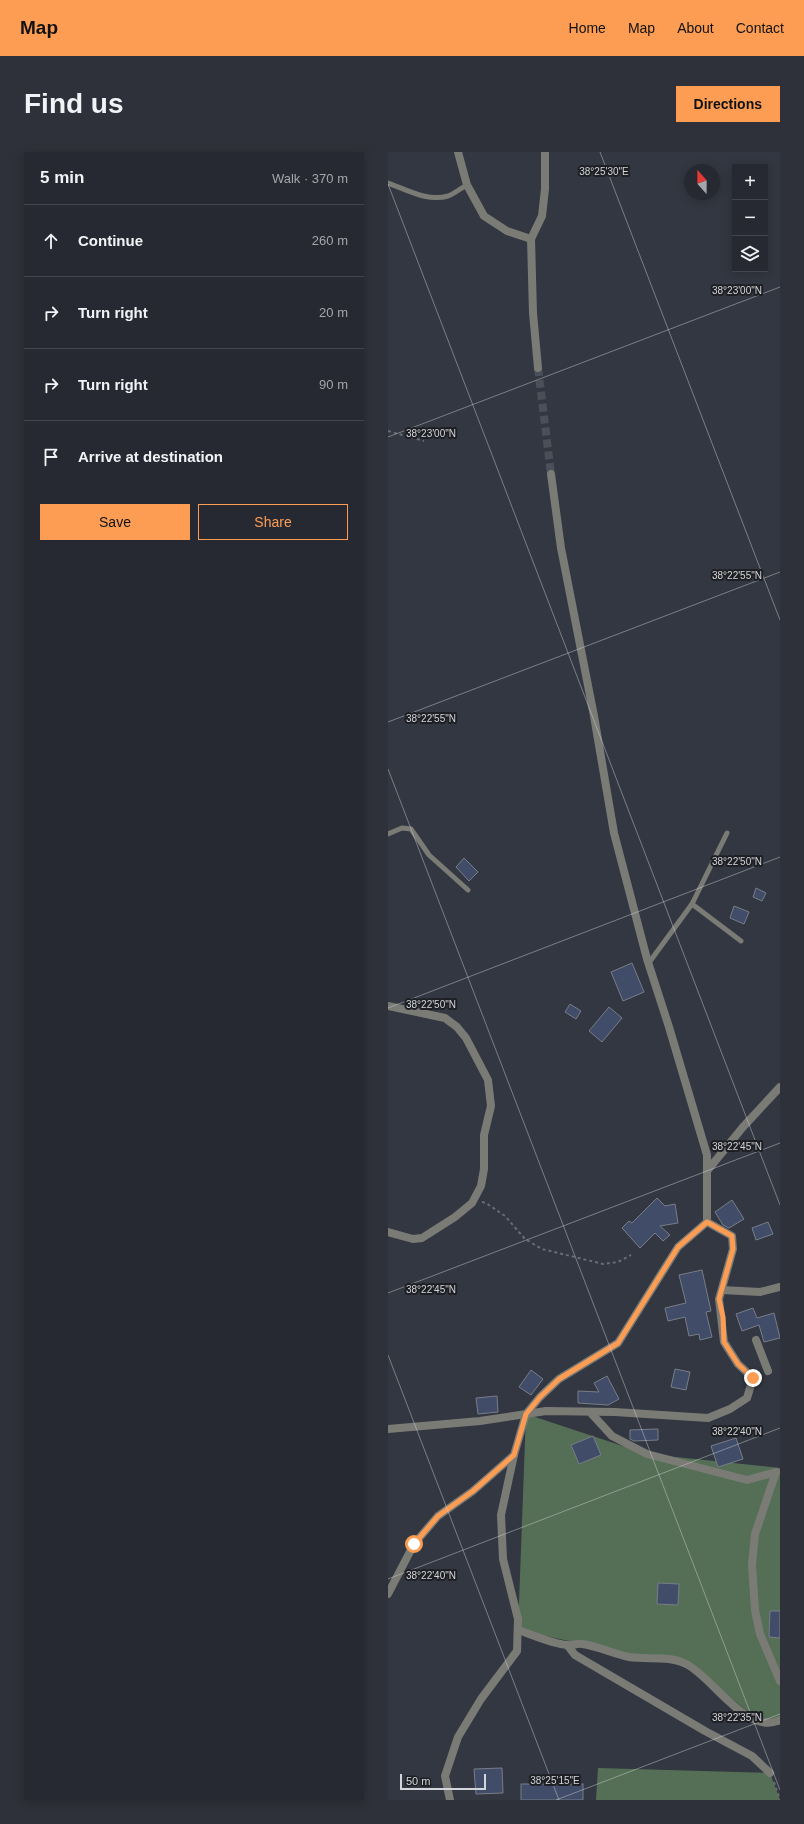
<!DOCTYPE html>
<meta charset="utf-8">
<style>
body{margin:0;font-family:Arial,sans-serif;background:#2e3139;color:#f1f3f6}
.controls{position:absolute;right:12px;top:12px;display:grid;overflow:hidden;border-radius:0px;box-shadow:0 2px 10px #0003}
.controls button{width:36px;height:36px;display:grid;place-items:center;padding:0;border:0;border-bottom:1px solid #42454d;background:#262931;color:#f1f3f6;font:20px sans-serif}
.compass{position:absolute;left:296px;top:12px;width:36px;height:36px;border-radius:50%;background:#262931;box-shadow:0 2px 10px #0003;rotate:339deg}
.scale{position:absolute;left:12px;bottom:10px;width:86px;box-sizing:border-box;padding-left:4px;border:2px solid #d3d5db;border-top:0;font-size:11px;line-height:14px;white-space:nowrap;color:#d3d5db;-webkit-text-stroke:3px #1d1f23;paint-order:stroke}
.stop{position:absolute;width:12px;height:12px;margin:-9px;border:3px solid #fc9d53;border-radius:50%;background:#fff}
.stop.end{background:#fc9d53;border-color:#fff;box-shadow:0 1px 4px #0008}
.list{margin:0;padding:0;list-style:none}
h2{display:flex;justify-content:space-between;align-items:center;height:52px;margin:0;padding:0 16px;font-size:17px}
h2 small{font-size:13px;font-weight:400;color:#a4a6ab}
.list li{display:grid;grid-template-columns:26px 1fr auto;gap:12px;align-items:center;box-sizing:border-box;height:72px;padding:0 16px;border-top:1px solid #42454d}
.list b{display:block;font-size:15px;white-space:nowrap}
.list em{font-size:13px;font-style:normal;color:#a4a6ab}
.actions{display:flex;gap:8px;padding:12px 16px}
.actions a{flex:1;padding:9px 0;border:1px solid #fc9d53;border-radius:0px;text-align:center;font-size:14px;color:#fc9d53}
.actions .main{background:#fc9d53;color:#111}
.icon{flex:none;width:22px;height:22px;fill:none;stroke:currentColor;stroke-width:2;stroke-linecap:round;stroke-linejoin:round}
.map{position:relative;flex:none;width:392px;height:1648px;overflow:hidden;border-radius:0px}
header{display:flex;align-items:center;gap:24px;box-sizing:border-box;height:56px;padding:0 20px;background:#fc9d53;color:#111}
header strong{font-size:19px}
nav{display:flex;gap:22px;margin-inline-start:auto;font-size:14px}
.intro{display:flex;align-items:center;justify-content:space-between;box-sizing:border-box;height:96px;padding:0 24px}
h1{margin:0;font-size:28px}
.button{padding:10px 18px;border-radius:0px;background:#fc9d53;color:#111;font-size:14px;font-weight:700}
main{display:flex;gap:24px;padding:0 24px}
aside{flex:1;background:#262931;border-radius:0px;box-shadow:0 2px 10px #0003}
.map>svg:first-child{display:block}
</style>
<header>
<strong>Map</strong>
<nav><a>Home</a><a>Map</a><a>About</a><a>Contact</a></nav>
</header>
<div class="intro"><h1>Find us</h1><a class="button">Directions</a></div>
<main>
<aside>
<h2>5 min<small>Walk · 370 m</small></h2>
<ul class="list">
<li><svg class="icon" aria-label="ahead" viewBox="0 0 24 24"><path d="M12 20V5M6 11l6-6 6 6"/></svg><div><b>Continue</b></div><em>260 m</em></li>
<li><svg class="icon" aria-label="right" viewBox="0 0 24 24"><path d="M7 20v-9h11M14 6l5 5-5 5"/></svg><div><b>Turn right</b></div><em>20 m</em></li>
<li><svg class="icon" aria-label="right" viewBox="0 0 24 24"><path d="M7 20v-9h11M14 6l5 5-5 5"/></svg><div><b>Turn right</b></div><em>90 m</em></li>
<li><svg class="icon" aria-label="arrive" viewBox="0 0 24 24"><path d="M6 21V4h12l-3 4 3 4H6"/></svg><div><b>Arrive at destination</b></div></li>
</ul>
<div class="actions"><a class="main">Save</a><a>Share</a></div>
</aside>
<div class="map">
<svg width="392" height="1648" viewBox="0 0 392 1648">
<rect width="100%" height="100%" fill="#333741"/>
<g fill="#556f56">
<path d="M138,1262L259,1302L392,1316V1573L374,1571L306,1516L130,1478Z"/>
<path d="M210,1616L382,1621L392,1648H208Z"/>
</g>
<g fill="#414c68" stroke="#787d88">
<path d="M76,706L90,720L81,729L68,715Z"/>
<path d="M368,736L378,741L374,749L365,745Z"/>
<path d="M346,754L361,760L356,772L342,766Z"/>
<path d="M244,811L256,840L235,849L223,820Z"/>
<path d="M182,852L193,859L188,867L177,860Z"/>
<path d="M221,855L234,866L214,890L201,879Z"/>
<path d="M269,1046L277,1054L287,1052L290,1071L272,1074L282,1083L275,1089L267,1081L252,1096L234,1076L241,1069L244,1071Z"/>
<path d="M344,1048L356,1067L341,1076L335,1073L327,1060Z"/>
<path d="M380,1070L385,1082L368,1088L364,1076Z"/>
<path d="M314,1118L323,1159L318,1160L324,1185L312,1188L311,1182L301,1184L297,1165L280,1169L277,1156L298,1151L291,1123Z"/>
<path d="M365,1156L369,1166L386,1161L392,1186L376,1190L371,1173L354,1179L348,1162Z"/>
<path d="M287,1217L302,1220L298,1238L283,1235Z"/>
<path d="M143,1218L155,1227L143,1243L131,1235Z"/>
<path d="M219,1224L231,1247L220,1253L190,1251V1239L211,1240L206,1231Z"/>
<path d="M109,1244L110,1260L90,1262L88,1246Z"/>
<path d="M270,1277V1288L246,1289L242,1287V1278Z"/>
<path d="M205,1284L213,1303L191,1312L183,1293Z"/>
<path d="M348,1286L355,1307L330,1315L323,1294Z"/>
<path d="M270,1431L291,1432L290,1453L269,1452Z"/>
<path d="M382,1459H392V1486L381,1485Z"/>
<path d="M114,1616L115,1641L88,1642L86,1617Z"/>
<rect x="133" y="1632" width="62" height="16"/>
</g>
<g fill="none" stroke-linecap="round" stroke-linejoin="round">
<path stroke="#4b4f58" stroke-width="8" stroke-dasharray="8 4" stroke-linecap="butt" d="M150,216L163,322"/>
<g stroke="#696c75" stroke-width="2" stroke-dasharray="3 3" stroke-linecap="butt">
<path d="M0,279L36,289"/>
<path d="M94,1050L98,1051L117,1064L137,1087L154,1097L215,1112L230,1110L243,1103"/>
<path d="M386,1630L392,1648"/>
</g>
<g stroke="#7b7b76" stroke-width="5">
<path d="M0,31C19,38 40,50 60,44C66,42 73,36 79,33"/>
<path d="M0,682L14,676L23,677L41,703L80,738"/>
<path d="M304,752L353,789"/>
<path d="M260,812L304,752L339,681"/>
</g>
<g stroke="#7b7b76" stroke-width="8">
<path d="M70,0L79,33L96,64L119,79L143,87"/>
<path d="M0,854L57,866L69,875L78,886L100,928L103,954L96,983V1017L93,1034L84,1051L67,1065L34,1086L25,1087L0,1080"/>
<path d="M334,1138L372,1140L392,1135"/>
<path d="M368,1188L380,1219"/>
<path d="M202,1260L224,1284L259,1302L359,1328L388,1320"/>
<path d="M388,1320L367,1382L364,1413L367,1458L372,1482L392,1529"/>
<path d="M0,1442L26,1392L50,1364L85,1339L126,1303"/>
<path d="M130,1478C145,1483 164,1492 179,1493C184,1494 189,1491 194,1492C210,1494 225,1502 241,1505C260,1508 281,1503 298,1512C325,1525 358,1584 392,1568"/>
<path d="M180,1494L187,1503L317,1579L364,1604L382,1621"/>
</g>
<g stroke="#7b7b76" stroke-width="8">
<path d="M150,216L145,161L143,87L154,64L157,37V0"/>
<path d="M319,1019L355,975L392,935"/>
<path d="M0,1277L92,1269L158,1259L227,1260L320,1266L342,1257L359,1246L365,1226L350,1212L336,1190L331,1147L345,1097L344,1084L319,1070V1003L281,875L259,807L226,681L206,564L173,396L163,322"/>
<path d="M62,1648L57,1624L70,1585L93,1547L129,1499L130,1467L115,1407L113,1363L126,1303L138,1262L152,1245L171,1227L230,1191L290,1095L319,1070"/>
</g>
</g>
<g fill="none" stroke-linecap="round" stroke-linejoin="round">
<path stroke="#fc9d53" stroke-width="5" d="M26,1392L50,1364L85,1339L126,1303L138,1262L152,1245L171,1227L230,1191L290,1095L319,1070L344,1084L345,1097L331,1147L335,1165L336,1190L350,1212L365,1226"/>
</g>
<path fill="none" stroke="#d3d5db" stroke-width="1" stroke-opacity="0.45" d="M212,0L392,468M0,32L392,1053M0,285L392,135M0,570L392,420M0,617L392,1638M0,856L392,705M0,1141L392,991M0,1203L171,1648M0,1427L392,1276M168,1648L392,1562"/>
<g font-size="10" text-anchor="middle" fill="#d3d5db" stroke="#1d1f23" stroke-width="4" stroke-linejoin="round" paint-order="stroke">
<text x="216" y="23">38°25'30"E</text>
<text x="349" y="142">38°23'00"N</text>
<text x="43" y="285">38°23'00"N</text>
<text x="349" y="427">38°22'55"N</text>
<text x="43" y="570">38°22'55"N</text>
<text x="349" y="713">38°22'50"N</text>
<text x="43" y="856">38°22'50"N</text>
<text x="349" y="998">38°22'45"N</text>
<text x="43" y="1141">38°22'45"N</text>
<text x="349" y="1283">38°22'40"N</text>
<text x="43" y="1427">38°22'40"N</text>
<text x="349" y="1569">38°22'35"N</text>
<text x="167" y="1632">38°25'15"E</text>
</g>
</svg>
<div class="controls">
<button>+</button>
<button>−</button>
<button><svg class="icon" aria-label="layers" viewBox="0 0 24 24"><path d="M12 4l9 5-9 5-9-5zM3 14l9 5 9-5"/></svg></button>
</div>
<svg class="compass" viewBox="-18 -18 36 36"><path d="M0-13l5 13h-10z" fill="#e53935"/><path d="M0 13l5-13h-10z" fill="#a4a6ab"/></svg>
<div class="scale">50 m</div>
<div class="stop" style="left:26px;top:1392px"></div>
<div class="stop end" style="left:365px;top:1226px"></div>
</div>
</main>
